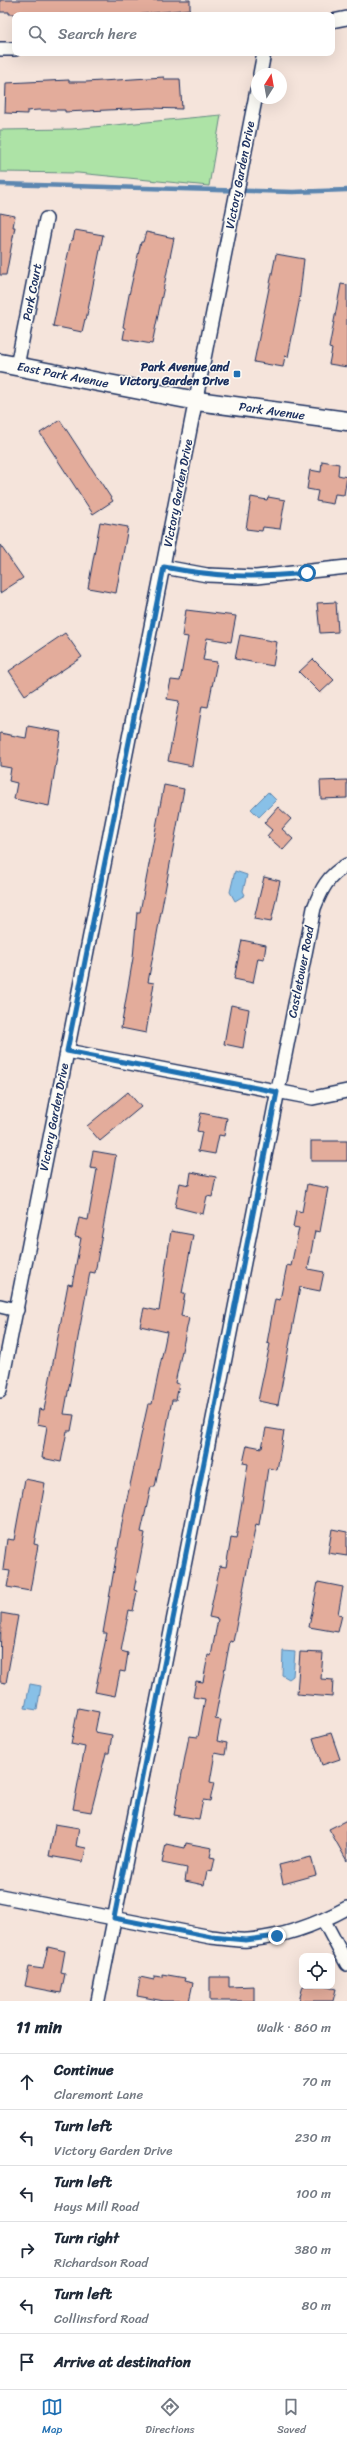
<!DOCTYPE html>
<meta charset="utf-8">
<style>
body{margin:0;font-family:Sriracha,sans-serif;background:#f6f6f7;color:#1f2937}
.controls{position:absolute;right:12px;bottom:12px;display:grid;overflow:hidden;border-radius:8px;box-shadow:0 4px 16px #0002}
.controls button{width:36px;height:36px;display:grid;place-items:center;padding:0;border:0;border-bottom:1px solid #e0e1e3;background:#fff;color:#1f2937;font:20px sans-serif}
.compass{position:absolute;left:251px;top:68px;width:36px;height:36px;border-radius:50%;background:#fff;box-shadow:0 4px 16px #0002;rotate:11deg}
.stop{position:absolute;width:12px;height:12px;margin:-9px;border:3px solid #1f6fb2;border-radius:50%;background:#fff}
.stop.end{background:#1f6fb2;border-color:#fff;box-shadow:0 1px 4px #0008}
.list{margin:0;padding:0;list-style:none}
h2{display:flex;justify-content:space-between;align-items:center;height:52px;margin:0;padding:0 16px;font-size:17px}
h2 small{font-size:13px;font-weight:400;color:#747a83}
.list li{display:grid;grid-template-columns:26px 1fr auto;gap:12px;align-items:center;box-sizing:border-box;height:56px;padding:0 16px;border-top:1px solid #e0e1e3}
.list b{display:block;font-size:15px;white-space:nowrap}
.list p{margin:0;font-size:13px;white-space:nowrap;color:#747a83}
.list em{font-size:13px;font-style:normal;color:#747a83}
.icon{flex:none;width:22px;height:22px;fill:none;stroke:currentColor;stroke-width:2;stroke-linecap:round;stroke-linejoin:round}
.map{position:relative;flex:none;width:347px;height:2001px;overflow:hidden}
.search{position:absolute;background:#fff;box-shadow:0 4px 16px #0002;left:12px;right:12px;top:12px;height:44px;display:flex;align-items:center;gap:10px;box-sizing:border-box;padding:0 14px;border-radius:8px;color:#747a83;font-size:15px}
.sheet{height:388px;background:#fff}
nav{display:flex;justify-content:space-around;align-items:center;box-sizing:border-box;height:56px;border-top:1px solid #e0e1e3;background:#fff;font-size:11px;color:#747a83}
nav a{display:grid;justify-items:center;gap:2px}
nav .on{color:#1f6fb2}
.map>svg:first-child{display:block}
</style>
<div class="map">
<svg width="347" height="2001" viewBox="0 0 347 2001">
<rect width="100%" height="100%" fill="#f5e4db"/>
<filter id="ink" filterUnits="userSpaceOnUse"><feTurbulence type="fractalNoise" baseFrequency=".025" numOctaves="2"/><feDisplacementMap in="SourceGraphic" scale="8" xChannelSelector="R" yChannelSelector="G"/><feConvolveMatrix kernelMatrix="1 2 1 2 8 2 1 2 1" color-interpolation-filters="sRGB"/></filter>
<g filter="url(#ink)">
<path fill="#ade3a6" stroke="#648982" d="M221,115L209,186L78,173L0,172V130L72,129Z"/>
<g fill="#88c0e7" stroke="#5c86b0">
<path d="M268,792L276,800L259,817L251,809Z"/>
<path d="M235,871L247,875L243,891L245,895L235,901L230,892Z"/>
<path d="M283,1651L295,1652L293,1676L289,1679L282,1675Z"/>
<path d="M30,1684L41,1686L37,1710L25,1708Z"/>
</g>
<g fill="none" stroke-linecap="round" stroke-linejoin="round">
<path stroke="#5c86b0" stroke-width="4.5" d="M0,184L293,192L347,190"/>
</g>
<g fill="#e3ac9b" stroke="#1b2f5e">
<path d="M0,0H190V9L135,15L9,14V12H0Z"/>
<path d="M164,77V79H180L182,109L150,108L65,112V110H38L27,111V114L5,113L6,83L69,80V82H86Z"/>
<path d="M0,213L15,216L13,227H15L6,275H0Z"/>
<path d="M75,230L103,235L86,320L85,319L82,332L53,326L71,240H73Z"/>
<path d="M146,232L174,238L152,344L123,339L125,328L123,327L129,295L141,242H143Z"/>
<path d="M276,254L304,259L299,303L288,357L285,356L283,367L254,362Z"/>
<path d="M341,284L347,285V367L329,364L332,349L329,348Z"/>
<path d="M60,420L113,501L93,514L40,433Z"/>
<path d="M322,461L339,464L338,475L347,477L344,495L335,494L333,504L316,501L318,491L307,489L310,470L321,472Z"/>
<path d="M251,497L267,500L268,497L285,500L280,529L263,527L262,531L246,529Z"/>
<path d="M100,522L128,527L116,593L88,588Z"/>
<path d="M0,545L23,578L0,593Z"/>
<path d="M336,602L338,632L320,633L317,603Z"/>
<path d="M186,610L236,616L231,642L207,638L203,660L217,662L208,707L202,706L192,766L168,761L179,701L167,699L171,680L180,681L188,637L182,636Z"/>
<path d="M65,633L82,657L25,695L9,671Z"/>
<path d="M240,635L277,642L273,666L235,659Z"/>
<path d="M313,659L334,680L320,693L299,672Z"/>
<path d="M28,726L61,732L49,806L14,799L17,783L9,781L11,768L0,766V733L26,738Z"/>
<path d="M347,780V798L321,799L320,781Z"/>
<path d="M164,785L184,789L148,982L154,983L146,1033L121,1028L133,958L137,912H140Z"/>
<path d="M278,807L291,819L282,829L293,839L283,850L267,836L272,830L264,823Z"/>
<path d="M264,877L280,881L271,922L254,919Z"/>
<path d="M242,940L266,945L264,959L258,958L253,983L234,979Z"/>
<path d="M231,1005L249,1009L243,1048L224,1044Z"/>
<path d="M128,1092L141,1107L100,1141L87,1126Z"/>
<path d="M201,1113L227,1118L224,1136L219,1135L215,1154L198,1151L202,1132L197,1131Z"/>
<rect x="311" y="1141" width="36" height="20"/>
<path d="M93,1151L116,1155L95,1273L90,1272L64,1414L74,1415L71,1431H67L61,1462L42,1458L47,1426L37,1424L39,1409L44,1410L68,1284L72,1285L81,1238L75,1237L79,1218L88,1220L97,1169L90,1168Z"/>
<path d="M191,1172L216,1177L212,1197L207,1196L203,1214L175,1207L180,1183L189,1185Z"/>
<path d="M307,1184L328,1188L320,1232L315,1231L308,1269L324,1272L320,1291L300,1287L278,1405L258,1401L270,1344L267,1343L275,1299L280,1300L287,1265L291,1266L299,1228L293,1227L296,1210L302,1212Z"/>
<path d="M171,1231L193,1235L182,1293H185L181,1316L189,1318L175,1383L179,1384L176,1400H172L155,1487H151L141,1532L145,1533L134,1590L137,1591L133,1611L129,1610L121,1651L128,1653L125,1672L120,1671L115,1696L95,1692L107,1633H103L124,1512L148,1404H152L167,1332L140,1326L144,1308L159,1311Z"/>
<path d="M266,1428L284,1431L277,1470L268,1468L259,1525L256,1524L233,1642L230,1641L215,1719L221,1720L217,1741L227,1743L225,1755L215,1753L210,1782L214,1783L210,1801L203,1800L199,1819L174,1815L189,1736L198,1737L205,1699L193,1697L196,1681L203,1682L208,1655L211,1656L218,1619L209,1617L220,1566L226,1567L231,1538L236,1539L248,1464L243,1463L247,1445L262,1448Z"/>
<path d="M25,1479L45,1483L34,1544L38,1545L30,1591L7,1587L10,1571L3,1570L7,1539L14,1540Z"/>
<path d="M332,1529L347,1532V1556L328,1553Z"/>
<path d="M318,1582L343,1587L338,1614L342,1615L338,1632L309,1627Z"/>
<path d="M1,1613L18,1616L6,1683L0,1682Z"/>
<path d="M300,1652L323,1653L321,1679L333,1680L332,1697L297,1694Z"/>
<path d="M78,1708L99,1712L95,1732L112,1735L109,1753H106L91,1812L73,1809L85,1747L71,1744Z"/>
<path d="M331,1733L340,1759L322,1765L313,1738Z"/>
<path d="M347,1820V1861L329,1829Z"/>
<path d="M55,1824L79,1828L76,1846L86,1848L83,1862L49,1856Z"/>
<path d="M186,1843L212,1848L210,1857L215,1858L212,1872L207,1871L204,1885L185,1881L187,1868L162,1863L166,1844L185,1848Z"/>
<path d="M311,1857L316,1875L283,1884L279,1865Z"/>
<path d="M48,1947L65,1951L61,1973L65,1974L61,1993L25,1986L29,1967L43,1969Z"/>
<path d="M162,1974L185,1978L184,1981L193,1983L189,2001H164L137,1996L140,1977L154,1980V1976L162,1977Z"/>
<path d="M210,1977H229V1987L254,1986V2001H210Z"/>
<path d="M303,1986H322L336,1989L333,2001H299Z"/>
</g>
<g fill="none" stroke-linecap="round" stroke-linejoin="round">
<defs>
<g id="minor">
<path d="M332,21L347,18"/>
<path d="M0,49H15"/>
<path d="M260,74L264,53"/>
<path d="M17,366L46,219"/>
<path d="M164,567L207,575L256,577L347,567"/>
<path d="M67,1051L313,1098L347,1091"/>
<path d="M0,1306L17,1310"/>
<path d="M0,1391L257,90"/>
<path d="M0,1896L211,1937C223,1938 236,1941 248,1940C283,1937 316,1925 347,1908"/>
<path d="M324,1921L347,1964"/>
<path d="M98,2001L314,908C321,890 328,875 347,865"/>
</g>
<path id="secondary" d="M0,363L197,401L347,421"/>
</defs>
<use href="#minor" stroke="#1b2f5e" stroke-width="16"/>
<use href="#secondary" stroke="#1b2f5e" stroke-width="21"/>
<use href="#minor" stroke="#fdfcf7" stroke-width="13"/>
<use href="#secondary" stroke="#fdfcf7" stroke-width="18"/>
</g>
</g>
<g fill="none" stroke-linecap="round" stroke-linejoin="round" filter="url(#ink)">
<path stroke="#1f6fb2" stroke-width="5" d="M277,1936L246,1940L211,1937L114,1918L277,1092L67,1051L164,567C216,577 254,578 307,573"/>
</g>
<rect fill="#1f6fb2" stroke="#fdfcf7" stroke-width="1.5" x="233" y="370" width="8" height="8" rx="2"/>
<g text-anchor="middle" stroke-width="3" stroke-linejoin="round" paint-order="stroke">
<g font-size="12" fill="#1b2f5e" stroke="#fdfcf7">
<text transform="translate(240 175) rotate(-79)" y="4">Victory Garden Drive</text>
<text transform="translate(32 292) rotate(-79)" y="4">Park Court</text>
<text transform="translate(63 375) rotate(11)" y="4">East Park Avenue</text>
<text transform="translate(272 411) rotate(8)" y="4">Park Avenue</text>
<text transform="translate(178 493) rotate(-79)" y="4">Victory Garden Drive</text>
<text transform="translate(301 972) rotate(-79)" y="4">Castletower Road</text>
<text transform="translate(54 1117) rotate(-79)" y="4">Victory Garden Drive</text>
</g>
<g font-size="12" font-weight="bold" fill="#1b2f5e" stroke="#fdfcf7" text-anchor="end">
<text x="229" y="371">Park Avenue and<tspan x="229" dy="14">Victory Garden Drive</tspan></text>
</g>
</g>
</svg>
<div class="controls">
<button><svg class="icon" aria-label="locate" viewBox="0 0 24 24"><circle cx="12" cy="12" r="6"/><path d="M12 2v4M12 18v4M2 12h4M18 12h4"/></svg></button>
</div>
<svg class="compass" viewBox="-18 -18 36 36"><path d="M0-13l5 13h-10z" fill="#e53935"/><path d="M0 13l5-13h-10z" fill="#747a83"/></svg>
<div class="stop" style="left:307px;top:573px"></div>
<div class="stop end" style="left:277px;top:1936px"></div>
<div class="search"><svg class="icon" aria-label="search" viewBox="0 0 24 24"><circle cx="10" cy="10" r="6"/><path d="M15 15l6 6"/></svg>Search here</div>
</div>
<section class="sheet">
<h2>11 min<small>Walk · 860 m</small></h2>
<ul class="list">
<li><svg class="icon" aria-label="ahead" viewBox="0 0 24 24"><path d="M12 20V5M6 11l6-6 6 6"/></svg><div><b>Continue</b><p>Claremont Lane</p></div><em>70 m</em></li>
<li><svg class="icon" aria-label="left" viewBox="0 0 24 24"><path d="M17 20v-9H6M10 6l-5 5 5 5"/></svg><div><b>Turn left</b><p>Victory Garden Drive</p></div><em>230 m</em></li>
<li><svg class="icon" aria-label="left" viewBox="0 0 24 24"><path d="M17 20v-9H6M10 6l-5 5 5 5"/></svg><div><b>Turn left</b><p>Hays Mill Road</p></div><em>100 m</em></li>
<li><svg class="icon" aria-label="right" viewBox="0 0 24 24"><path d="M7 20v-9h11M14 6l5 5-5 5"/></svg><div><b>Turn right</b><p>Richardson Road</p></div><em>380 m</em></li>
<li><svg class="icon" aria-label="left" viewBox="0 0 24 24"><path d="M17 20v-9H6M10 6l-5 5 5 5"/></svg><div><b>Turn left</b><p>Collinsford Road</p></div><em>80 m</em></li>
<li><svg class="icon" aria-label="arrive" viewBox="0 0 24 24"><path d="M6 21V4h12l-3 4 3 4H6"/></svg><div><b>Arrive at destination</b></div></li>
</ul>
</section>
<nav>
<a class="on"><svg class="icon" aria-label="map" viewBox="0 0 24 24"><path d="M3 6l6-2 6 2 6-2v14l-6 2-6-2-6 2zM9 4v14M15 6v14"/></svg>Map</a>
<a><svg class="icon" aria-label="directions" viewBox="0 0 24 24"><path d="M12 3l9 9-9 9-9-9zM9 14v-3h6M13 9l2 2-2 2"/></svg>Directions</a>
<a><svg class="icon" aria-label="saved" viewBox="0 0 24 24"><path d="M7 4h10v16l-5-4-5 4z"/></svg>Saved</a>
</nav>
